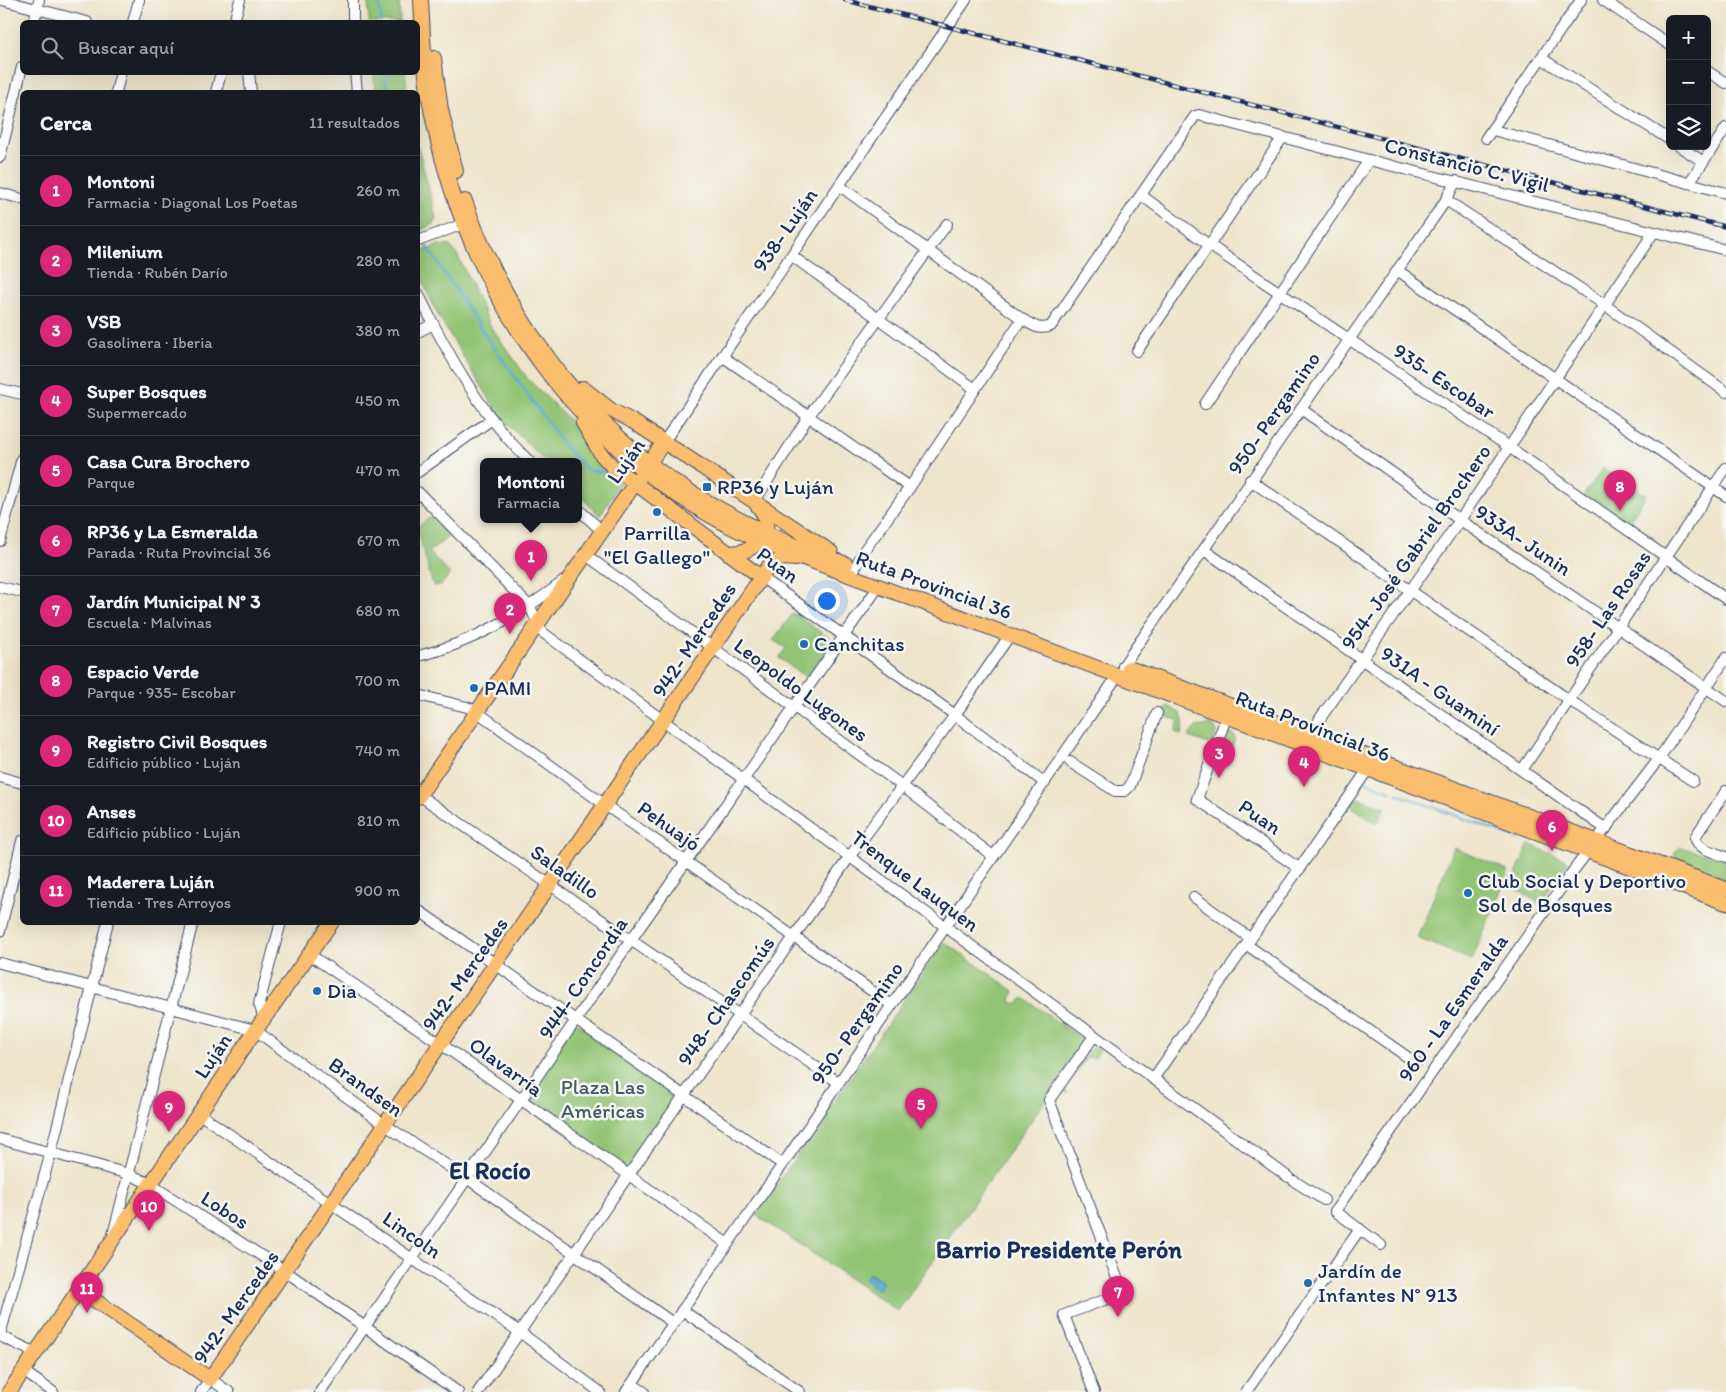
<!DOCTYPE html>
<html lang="es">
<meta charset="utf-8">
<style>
body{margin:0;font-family:Itim,sans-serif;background:#242831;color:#f1f3f6}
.controls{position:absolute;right:15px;top:15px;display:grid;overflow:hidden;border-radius:8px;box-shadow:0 5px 20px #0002}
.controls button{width:45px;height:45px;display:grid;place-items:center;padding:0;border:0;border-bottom:1px solid #363941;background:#171b24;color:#f1f3f6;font:25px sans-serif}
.you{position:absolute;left:826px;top:600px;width:18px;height:18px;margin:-12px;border:4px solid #fff;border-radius:50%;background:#1a73e8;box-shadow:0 0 0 8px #1a73e833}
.badge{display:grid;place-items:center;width:32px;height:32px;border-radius:50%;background:#db2777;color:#fff;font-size:16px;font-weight:700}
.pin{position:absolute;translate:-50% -41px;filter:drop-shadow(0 1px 2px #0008)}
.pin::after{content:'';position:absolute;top:26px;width:18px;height:15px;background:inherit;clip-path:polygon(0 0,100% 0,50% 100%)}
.popup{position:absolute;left:480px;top:458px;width:102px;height:65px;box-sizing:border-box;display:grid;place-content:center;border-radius:8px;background:#171b24;filter:drop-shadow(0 1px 4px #0005);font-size:16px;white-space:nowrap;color:#9ea1a6}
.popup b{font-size:19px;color:#f1f3f6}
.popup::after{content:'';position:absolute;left:50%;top:100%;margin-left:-10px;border:10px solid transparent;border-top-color:#171b24}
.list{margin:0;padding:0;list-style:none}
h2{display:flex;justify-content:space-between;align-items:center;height:65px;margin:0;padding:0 20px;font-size:21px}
h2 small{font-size:16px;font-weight:400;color:#9ea1a6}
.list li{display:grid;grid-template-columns:32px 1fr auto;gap:15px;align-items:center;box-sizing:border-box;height:70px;padding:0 20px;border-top:1px solid #363941}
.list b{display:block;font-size:19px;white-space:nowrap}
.list p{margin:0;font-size:16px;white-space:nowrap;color:#9ea1a6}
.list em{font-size:16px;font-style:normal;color:#9ea1a6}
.icon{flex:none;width:28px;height:28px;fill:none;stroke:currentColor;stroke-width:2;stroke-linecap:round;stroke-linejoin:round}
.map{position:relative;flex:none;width:1726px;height:1392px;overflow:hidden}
.search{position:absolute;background:#171b24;box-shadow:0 5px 20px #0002;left:20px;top:20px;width:400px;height:55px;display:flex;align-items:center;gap:12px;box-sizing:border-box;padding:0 18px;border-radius:8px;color:#9ea1a6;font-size:19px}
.panel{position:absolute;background:#171b24;box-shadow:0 5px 20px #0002;left:20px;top:90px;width:400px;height:835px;border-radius:8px}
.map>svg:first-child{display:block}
</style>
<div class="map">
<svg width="1726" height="1392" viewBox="0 0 1726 1392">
<rect width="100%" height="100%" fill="#f6f6f2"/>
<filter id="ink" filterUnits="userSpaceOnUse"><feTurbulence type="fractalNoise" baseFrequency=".02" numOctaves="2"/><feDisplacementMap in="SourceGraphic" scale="10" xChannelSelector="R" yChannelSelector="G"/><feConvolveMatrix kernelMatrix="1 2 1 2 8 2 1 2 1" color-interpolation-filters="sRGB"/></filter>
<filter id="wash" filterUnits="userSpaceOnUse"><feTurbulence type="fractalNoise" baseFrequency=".0096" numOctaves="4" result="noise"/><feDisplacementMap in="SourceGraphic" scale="20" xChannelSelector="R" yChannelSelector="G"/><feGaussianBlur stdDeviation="1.12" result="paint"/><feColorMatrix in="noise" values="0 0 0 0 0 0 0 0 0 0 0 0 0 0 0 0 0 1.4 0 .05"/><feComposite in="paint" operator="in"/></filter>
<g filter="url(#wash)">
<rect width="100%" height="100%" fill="#eee4ca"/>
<g fill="#92c474" stroke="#567a69">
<path d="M368,0H399L400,22H369Z"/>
<path d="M373,73H405L407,92H376Z"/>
<path d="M418,147L436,218L432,225L418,231Z"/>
<path d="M439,245L450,246L457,254L491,327L528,379L625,475L600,516L579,494L578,462H546L502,419L440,319L418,272V253Z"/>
<path d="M1603,468L1646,495L1626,526L1583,496Z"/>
<path d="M430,517L449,536L429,552L450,574L441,585L433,586L418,531V527Z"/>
<path d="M793,613L832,640L807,678L779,658L786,648L773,640Z"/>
<path d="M1168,706L1181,714L1184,724L1181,735L1175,732L1179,721L1162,715Z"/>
<path d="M1210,725L1214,727L1217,732L1212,745L1188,737L1196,727Z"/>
<path d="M1229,733L1234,735L1235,739L1230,754L1223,755L1219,753L1223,738Z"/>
<path d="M1358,798L1385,807L1381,816L1383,818L1376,824L1350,805Z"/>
<path d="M1529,844L1568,861L1541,904L1511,886Z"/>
<path d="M1680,847L1726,860V880L1675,859V852Z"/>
<path d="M1454,848L1509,871L1472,960L1417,938Z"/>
<path d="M944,942L1014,991L1011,1001L1016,1004L1024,998L1086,1042L898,1311L756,1215Z"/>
<path d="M575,1022L685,1094L629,1176L521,1102Z"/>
<path d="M1092,1047H1095L1100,1050L1095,1058L1087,1057L1064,1089L1068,1093L1067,1094L1061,1090Z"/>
</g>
<path fill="#5eacd8" stroke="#3c6e9b" d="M869,1273L883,1282L878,1290L864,1280Z"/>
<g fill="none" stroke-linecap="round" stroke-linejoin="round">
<g stroke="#5eacd8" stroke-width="2.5">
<path d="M379,0L382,22"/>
<path d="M385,72L387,92"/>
<path d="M418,221L421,232"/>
<path d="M426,245L483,332L566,448L587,470L612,473"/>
<path d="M1364,781L1390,791"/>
<path d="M1398,794L1519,839"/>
</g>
</g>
</g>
<g filter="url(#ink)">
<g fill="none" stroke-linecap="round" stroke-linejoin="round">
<defs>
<g id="minor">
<path d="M2,0L87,22"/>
<path d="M1603,0L1670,45"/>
<path d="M34,22L39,0"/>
<path d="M133,22L139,0"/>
<path d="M234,22L240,0"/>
<path d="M353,22V0"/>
<path d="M1541,58L1670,140"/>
<path d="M1707,71L1726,83"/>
<path d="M249,72L251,92"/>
<path d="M355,72L357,92"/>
<path d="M116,92L121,72"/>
<path d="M216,92L221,72"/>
<path d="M1493,130L1726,193"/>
<path d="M1486,138L1581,0"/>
<path d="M1679,146L1702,161"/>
<path d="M0,157L22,67"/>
<path d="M1689,183L1726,128"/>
<path d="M840,186L1022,319C1032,325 1039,331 1051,326L1195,116L1199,115L1369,160L1726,250"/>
<path d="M0,193L22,199"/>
<path d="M1141,195L1209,245L1509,447L1726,599"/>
<path d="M1446,200L1605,305L1726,392"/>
<path d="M418,241L463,224"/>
<path d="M792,256L975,389"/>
<path d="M1397,270L1726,496"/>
<path d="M418,293C447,353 481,415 530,462"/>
<path d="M418,332L433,324"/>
<path d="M1137,351L1283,137"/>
<path d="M722,356L910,487"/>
<path d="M0,389L22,394"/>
<path d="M1205,404L1369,160"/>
<path d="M1301,409L1460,520L1726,701"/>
<path d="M663,443L966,0"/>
<path d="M418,472L492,419"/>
<path d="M1250,480L1569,700L1693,781"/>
<path d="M418,492L530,607L542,632C792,812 1039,996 1288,1177"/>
<path d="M754,502L808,417L947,224"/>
<path d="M578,509L602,531"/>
<path d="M0,541L22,458"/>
<path d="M1204,550L1606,829"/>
<path d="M586,555L901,785L993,856"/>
<path d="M855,568L863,552L910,487L1022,319"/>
<path d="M761,577L955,715L1045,783"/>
<path d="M0,587L22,592"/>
<path d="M418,656C473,643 519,615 564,581"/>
<path d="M1123,666L1446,200L1456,181"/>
<path d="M418,695L467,707L476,711L605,805L892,1005"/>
<path d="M1227,715L1197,799L1300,869"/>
<path d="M1314,736L1319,720L1460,520L1654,232"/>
<path d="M1070,762L1115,791H1125L1130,786L1157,713"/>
<path d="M1522,770L1726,468"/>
<path d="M0,777L22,783"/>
<path d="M1726,791L1695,837C1698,850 1715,852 1726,857"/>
<path d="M419,795L838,1082"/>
<path d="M1194,897L1251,939"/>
<path d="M418,910L782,1164"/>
<path d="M0,931L22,841"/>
<path d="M1247,945L1416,1063"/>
<path d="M310,955C451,1049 589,1148 728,1244"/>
<path d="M0,963L255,1030L385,1125L468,1179L673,1323"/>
<path d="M264,1018L259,1004L281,922"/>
<path d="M1153,1079L1369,768"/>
<path d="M198,1113L521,1333L600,1392"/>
<path d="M0,1139L129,1174L150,1184L285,1271L458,1392"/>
<path d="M1294,1181L1324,1200"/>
<path d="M113,1235L193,922"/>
<path d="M1381,1245L1335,1211L1573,871L1658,760L1726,658"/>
<path d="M682,1310L800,1392"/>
<path d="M0,1335L51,1152L108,922"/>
<path d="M0,1336L36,1353"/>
<path d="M23,1371L53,1392"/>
<path d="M632,1384L644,1392"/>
<path d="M201,1392L210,1379L229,1392"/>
<path d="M320,1392L631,940L879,586"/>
<path d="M478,1392L850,856L955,715L1010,635"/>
<path d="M626,1392C790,1153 956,915 1118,675"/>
<path d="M1094,1392L1064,1315L1123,1293L1049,1100L1094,1036"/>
<path d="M1246,1392L1360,1229"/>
</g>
<g id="major">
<path d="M421,0C423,36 424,73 431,109C467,304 596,478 782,550L1726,903"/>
<path d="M434,58L441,110L456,171"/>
<path d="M465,201C500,302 565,395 648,462C681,489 720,510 758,529C786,544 817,553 846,564"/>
<path d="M583,388L611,410L632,421L831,552"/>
<path d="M583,423L601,454L611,465L761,577"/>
<path d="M728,553C757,554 780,530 757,505"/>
<path d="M1129,668L1726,889"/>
<path d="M418,797L663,443"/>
<path d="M80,1290L210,1379L769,566L783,558L796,559"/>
<path d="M9,1392L253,1034L332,922"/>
</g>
</defs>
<use href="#minor" stroke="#3b4a6e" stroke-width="12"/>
<use href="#major" stroke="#3b4a6e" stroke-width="16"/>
<use href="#minor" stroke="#fff" stroke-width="10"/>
<use href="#major" stroke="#fbbe6e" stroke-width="14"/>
<defs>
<path id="rail" d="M845,0L1726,227"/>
</defs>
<use href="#rail" stroke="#1b2f5e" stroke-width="4.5"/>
<use href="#rail" stroke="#f6f6f2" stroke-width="2.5" stroke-dasharray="8" stroke-linecap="butt"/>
</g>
</g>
<g fill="#1f6fb2" stroke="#f6f6f2" stroke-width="2">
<rect x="702" y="482" width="10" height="10" rx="2.5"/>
<circle cx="657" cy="512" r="5"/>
<circle cx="804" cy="644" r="5"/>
<circle cx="474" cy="688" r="5"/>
<circle cx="1468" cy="893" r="5"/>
<circle cx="317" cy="991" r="5"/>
<circle cx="1308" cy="1283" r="5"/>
</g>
<g text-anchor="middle" stroke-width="5" stroke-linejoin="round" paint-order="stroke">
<g font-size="21" fill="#1b2f5e" stroke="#f6f6f2">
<text transform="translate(1467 165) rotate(14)" y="7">Constancio C. Vigil</text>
<text transform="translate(785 230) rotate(-55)" y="7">938- Luján</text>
<text transform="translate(1444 381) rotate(34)" y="7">935- Escobar</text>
<text transform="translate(1274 413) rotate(-55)" y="7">950- Pergamino</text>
<text transform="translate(626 461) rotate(-55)" y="7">Luján</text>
<text transform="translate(1523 540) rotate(34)" y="7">933A- Junin</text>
<text transform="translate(1416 547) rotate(-55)" y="7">954- José Gabriel Brochero</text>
<text transform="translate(778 565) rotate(36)" y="7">Puan</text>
<text transform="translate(934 585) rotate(20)" y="7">Ruta Provincial 36</text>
<text transform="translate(1608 609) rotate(-56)" y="7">958- Las Rosas</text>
<text transform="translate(694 640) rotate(-56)" y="7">942- Mercedes</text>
<text transform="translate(801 690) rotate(36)" y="7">Leopoldo Lugones</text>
<text transform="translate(1440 691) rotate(35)" y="7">931A - Guaminí</text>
<text transform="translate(1313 726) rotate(21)" y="7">Ruta Provincial 36</text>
<text transform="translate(1260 817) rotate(34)" y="7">Puan</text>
<text transform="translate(669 826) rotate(35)" y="7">Pehuajó</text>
<text transform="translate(565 872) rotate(35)" y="7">Saladillo</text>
<text transform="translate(915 881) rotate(37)" y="7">Trenque Lauquen</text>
<text transform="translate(465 974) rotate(-55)" y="7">942- Mercedes</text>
<text transform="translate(583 978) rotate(-56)" y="7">944- Concordia</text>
<text transform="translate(726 1001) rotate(-55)" y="7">948- Chascomús</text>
<text transform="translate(1453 1008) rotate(-55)" y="7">960 - La Esmeralda</text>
<text transform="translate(857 1023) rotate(-55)" y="7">950- Pergamino</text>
<text transform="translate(213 1056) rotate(-56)" y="7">Luján</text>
<text transform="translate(506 1067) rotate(36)" y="7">Olavarría</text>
<text transform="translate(366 1087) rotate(36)" y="7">Brandsen</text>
<text transform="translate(225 1210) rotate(33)" y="7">Lobos</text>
<text transform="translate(412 1235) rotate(35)" y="7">Lincoln</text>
<text transform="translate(236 1307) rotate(-55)" y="7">942- Mercedes</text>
</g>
<g font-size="21" fill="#1b2f5e" stroke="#f6f6f2" text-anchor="start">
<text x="717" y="494">RP36 y Luján</text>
<text x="657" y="540" text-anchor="middle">Parrilla<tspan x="657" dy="24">"El Gallego"</tspan></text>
<text x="814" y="651">Canchitas</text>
<text x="484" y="695">PAMI</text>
<text x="1478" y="888">Club Social y Deportivo<tspan x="1478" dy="24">Sol de Bosques</tspan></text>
<text x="327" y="998">Dia</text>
<text x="1318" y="1278">Jardín de<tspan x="1318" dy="24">Infantes N° 913</tspan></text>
</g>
<g font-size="21" fill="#3f5c65" stroke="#f6f6f2">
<text x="603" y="1094">Plaza Las<tspan x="603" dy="24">Américas</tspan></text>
</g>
<g font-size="24" font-weight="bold" fill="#1b2f5e" stroke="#f6f6f2">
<text x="490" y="1179">El Rocío</text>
<text x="1059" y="1258">Barrio Presidente Perón</text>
</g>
</g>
</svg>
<div class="controls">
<button>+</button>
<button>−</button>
<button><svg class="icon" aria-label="layers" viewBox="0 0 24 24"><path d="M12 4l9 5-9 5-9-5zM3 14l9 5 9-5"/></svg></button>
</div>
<div class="you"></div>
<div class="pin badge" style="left:531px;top:581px">1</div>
<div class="popup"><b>Montoni</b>Farmacia</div>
<div class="pin badge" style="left:510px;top:634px">2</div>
<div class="pin badge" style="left:1219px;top:778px">3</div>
<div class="pin badge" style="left:1304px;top:787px">4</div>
<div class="pin badge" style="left:921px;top:1129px">5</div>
<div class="pin badge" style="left:1552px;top:851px">6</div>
<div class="pin badge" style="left:1118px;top:1317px">7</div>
<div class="pin badge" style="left:1620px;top:511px">8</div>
<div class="pin badge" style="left:169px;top:1132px">9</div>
<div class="pin badge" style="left:149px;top:1231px">10</div>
<div class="pin badge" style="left:87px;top:1313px">11</div>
<div class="search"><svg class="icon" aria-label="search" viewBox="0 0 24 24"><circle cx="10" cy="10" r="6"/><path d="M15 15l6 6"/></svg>Buscar aquí</div>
<section class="panel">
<h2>Cerca<small>11 resultados</small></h2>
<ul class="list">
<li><span class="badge">1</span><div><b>Montoni</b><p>Farmacia · Diagonal Los Poetas</p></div><em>260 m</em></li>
<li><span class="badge">2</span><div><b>Milenium</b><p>Tienda · Rubén Darío</p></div><em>280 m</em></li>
<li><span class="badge">3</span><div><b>VSB</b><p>Gasolinera · Iberia</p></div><em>380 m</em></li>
<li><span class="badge">4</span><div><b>Super Bosques</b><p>Supermercado</p></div><em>450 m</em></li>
<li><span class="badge">5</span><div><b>Casa Cura Brochero</b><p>Parque</p></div><em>470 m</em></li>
<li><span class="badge">6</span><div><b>RP36 y La Esmeralda</b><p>Parada · Ruta Provincial 36</p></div><em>670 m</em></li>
<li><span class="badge">7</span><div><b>Jardín Municipal N° 3</b><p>Escuela · Malvinas</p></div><em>680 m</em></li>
<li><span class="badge">8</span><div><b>Espacio Verde</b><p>Parque · 935- Escobar</p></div><em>700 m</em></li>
<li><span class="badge">9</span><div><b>Registro Civil Bosques</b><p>Edificio público · Luján</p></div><em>740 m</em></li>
<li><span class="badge">10</span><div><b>Anses</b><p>Edificio público · Luján</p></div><em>810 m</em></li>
<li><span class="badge">11</span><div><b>Maderera Luján</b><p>Tienda · Tres Arroyos</p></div><em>900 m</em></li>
</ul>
</section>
</div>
